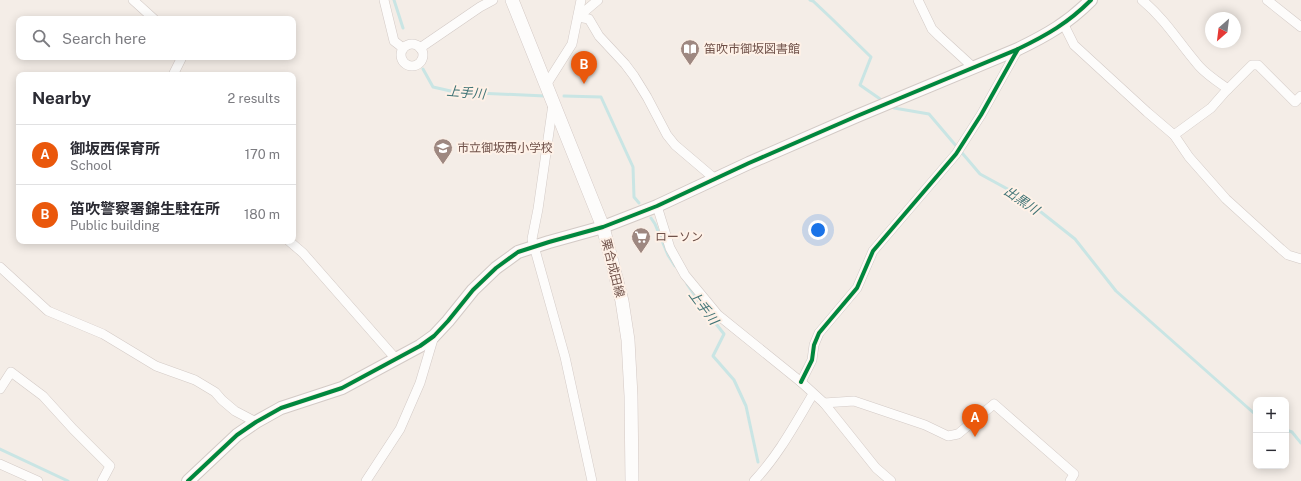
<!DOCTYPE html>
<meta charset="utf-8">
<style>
body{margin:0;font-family:"Public Sans","Noto Sans JP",sans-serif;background:#f7f7f7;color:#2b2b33}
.controls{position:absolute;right:12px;bottom:12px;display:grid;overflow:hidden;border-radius:8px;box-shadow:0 2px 10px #0003}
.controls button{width:36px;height:36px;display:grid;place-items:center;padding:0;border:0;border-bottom:1px solid #e1e1e2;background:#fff;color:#2b2b33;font:20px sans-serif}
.compass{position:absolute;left:1205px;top:12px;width:36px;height:36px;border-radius:50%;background:#fff;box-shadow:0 2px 10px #0003;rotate:208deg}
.you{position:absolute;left:818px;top:230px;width:14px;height:14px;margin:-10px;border:3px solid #fff;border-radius:50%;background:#1a73e8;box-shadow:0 0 0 6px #1a73e833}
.badge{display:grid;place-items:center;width:26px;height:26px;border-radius:50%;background:#ea580c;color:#fff;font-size:13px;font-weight:700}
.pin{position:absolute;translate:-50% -33px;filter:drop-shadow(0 1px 2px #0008)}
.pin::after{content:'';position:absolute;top:21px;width:14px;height:12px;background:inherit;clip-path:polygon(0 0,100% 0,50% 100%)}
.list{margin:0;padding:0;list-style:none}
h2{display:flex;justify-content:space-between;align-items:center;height:52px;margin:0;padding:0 16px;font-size:17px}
h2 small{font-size:13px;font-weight:400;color:#7c7c81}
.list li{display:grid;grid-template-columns:26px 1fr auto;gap:12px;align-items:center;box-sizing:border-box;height:60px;padding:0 16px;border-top:1px solid #e1e1e2}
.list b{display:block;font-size:15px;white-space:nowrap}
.list p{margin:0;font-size:13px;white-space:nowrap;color:#7c7c81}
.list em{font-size:13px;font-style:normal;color:#7c7c81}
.icon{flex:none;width:22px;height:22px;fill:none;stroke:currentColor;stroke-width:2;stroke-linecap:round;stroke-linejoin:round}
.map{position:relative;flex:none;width:1301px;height:481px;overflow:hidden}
.search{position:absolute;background:#fff;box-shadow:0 2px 10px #0003;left:16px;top:16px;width:280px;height:44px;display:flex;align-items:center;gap:10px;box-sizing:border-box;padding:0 14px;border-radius:8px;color:#7c7c81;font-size:15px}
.panel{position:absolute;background:#fff;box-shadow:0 2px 10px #0003;left:16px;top:72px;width:280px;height:172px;border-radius:8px}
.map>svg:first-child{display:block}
</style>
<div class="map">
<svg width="1301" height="481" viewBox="0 0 1301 481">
<rect width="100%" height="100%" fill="#f4ede7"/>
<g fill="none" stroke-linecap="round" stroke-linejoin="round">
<g stroke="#c9e5e4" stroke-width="3">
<path d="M394,0L403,28"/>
<path d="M810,0L813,1L830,17L871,57L860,85L883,101"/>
<path d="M423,69L433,87L455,92L545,96"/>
<path d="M564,96L601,97L633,167L634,197L639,203"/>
<path d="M890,106L894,108L929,114L980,174L1022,197L1075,239L1116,291L1256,415"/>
<path d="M651,218L655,224L668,255L675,266"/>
<path d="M687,284L702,306L724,334L713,356L734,380L746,406L758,462"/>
<path d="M1286,430L1292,432L1301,443"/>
<path d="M0,449L68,481"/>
</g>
<defs>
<g id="minor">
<path d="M133,0L154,19"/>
<path d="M384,0L394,41L403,48"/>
<path d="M918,0L932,29L939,36L974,68"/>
<path d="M1142,0C1166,20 1179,43 1199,66C1207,75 1218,82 1228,89"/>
<path d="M1267,0L1301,27"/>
<path d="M578,17L589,19L599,36L625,64L634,76L647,97L667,135L675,145L715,179"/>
<path d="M578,17L598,0"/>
<path d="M1064,25L1074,45L1147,112L1174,135L1189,157L1226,199L1281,249L1288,255L1301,259"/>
<circle cx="412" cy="55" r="11"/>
<path d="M420,48L480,7L493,0"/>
<path d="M173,75L182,57"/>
<path d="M546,85L572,44L581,0"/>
<path d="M553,104L538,209L532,239L565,357L592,481"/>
<path d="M1174,135L1211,108L1225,92L1252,65H1258L1295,102L1301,96"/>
<path d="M657,206L670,248L685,275L718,315L801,382L824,403L876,468L891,481"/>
<path d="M289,241L303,253L396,359"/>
<path d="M0,267L48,311L103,334L156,366L195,380L215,392L222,400L235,411L256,422"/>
<path d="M801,382L812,360L814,345L819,333L857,288L873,251L956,154L981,115L1018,49"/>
<path d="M0,389L11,372L43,396L73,429L110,466L102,481"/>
<path d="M824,403L854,401L925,425L948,436L958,434L994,404L1074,474L1070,481"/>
<path d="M0,464L38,481"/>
<path d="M366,481L400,429L420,383L434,336"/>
<path d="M754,481C778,456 795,424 813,394"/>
</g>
<path id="tertiary" d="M188,481L237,435L256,422L281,408L342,388L420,346L434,336L448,321L473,290L496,268L518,252L549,242L603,227L657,206L749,163L857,116L1018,49C1047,35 1068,23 1091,0"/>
<path id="secondary" d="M512,0L603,227L622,301L628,340L631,396L632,481"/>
</defs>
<use href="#minor" stroke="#d3cac6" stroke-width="10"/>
<use href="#tertiary" stroke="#d3cac6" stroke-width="14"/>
<use href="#secondary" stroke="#d3c8c4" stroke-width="14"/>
<use href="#minor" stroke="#fdfcfb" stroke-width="9"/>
<use href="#tertiary" stroke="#fdfcfb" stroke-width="12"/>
<use href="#secondary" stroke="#fdfcfb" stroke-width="13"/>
<defs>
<g id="cycleway">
<path d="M801,382L812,360L814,345L819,333L857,288L873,251L956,154L981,115L1018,49"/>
<path d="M188,481L237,435L256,422L281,408L342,388L420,346L434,336L448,321L473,290L496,268L518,252L549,242L603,227L657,206L749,163L857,116L1018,49C1047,35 1068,23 1091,0"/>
</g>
</defs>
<use href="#cycleway" stroke="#fef1e7" stroke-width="6"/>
<use href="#cycleway" stroke="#00873e" stroke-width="4"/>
</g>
<defs>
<symbol id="library-pin" viewBox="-11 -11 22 30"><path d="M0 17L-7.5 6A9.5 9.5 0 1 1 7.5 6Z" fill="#9e8881" stroke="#fef1e7"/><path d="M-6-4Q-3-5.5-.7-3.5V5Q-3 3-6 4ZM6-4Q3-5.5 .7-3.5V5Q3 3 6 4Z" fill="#fff"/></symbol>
<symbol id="school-pin" viewBox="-11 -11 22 30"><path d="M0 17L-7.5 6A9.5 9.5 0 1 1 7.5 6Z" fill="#9e8881" stroke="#fef1e7"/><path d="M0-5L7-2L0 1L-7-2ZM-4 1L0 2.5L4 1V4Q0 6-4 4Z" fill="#fff"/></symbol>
<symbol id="supermarket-pin" viewBox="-11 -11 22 30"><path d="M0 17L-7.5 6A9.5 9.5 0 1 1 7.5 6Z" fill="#9e8881" stroke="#fef1e7"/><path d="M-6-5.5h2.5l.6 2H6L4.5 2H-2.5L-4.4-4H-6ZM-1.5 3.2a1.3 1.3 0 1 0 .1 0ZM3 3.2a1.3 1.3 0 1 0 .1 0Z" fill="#fff"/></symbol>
</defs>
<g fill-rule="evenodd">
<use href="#library-pin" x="679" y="38" width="22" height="30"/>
<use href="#school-pin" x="432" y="137" width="22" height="30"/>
<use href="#supermarket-pin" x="630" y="226" width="22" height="30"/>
</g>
<g text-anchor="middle" stroke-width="4" stroke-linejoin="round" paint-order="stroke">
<g font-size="12" fill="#70524a" stroke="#fef1e7" text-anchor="start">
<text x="704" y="53">笛吹市御坂図書館</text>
<text x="457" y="152">市立御坂西小学校</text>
<text x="655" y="241">ローソン</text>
</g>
<g font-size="12" fill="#70524a" stroke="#fef1e7">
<text transform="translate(613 268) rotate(76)" y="4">栗合成田線</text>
</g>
<g font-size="13" font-style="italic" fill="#3f7375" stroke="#fef1e7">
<text transform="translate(466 92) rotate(5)" y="5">上手川</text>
<text transform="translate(1022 200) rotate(34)" y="5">出黒川</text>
<text transform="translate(704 307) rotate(53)" y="5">上手川</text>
</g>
</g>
</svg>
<div class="controls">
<button>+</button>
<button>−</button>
</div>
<svg class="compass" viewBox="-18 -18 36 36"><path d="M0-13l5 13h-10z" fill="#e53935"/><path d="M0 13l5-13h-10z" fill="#7c7c81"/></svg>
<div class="you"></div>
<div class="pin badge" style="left:975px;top:437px">A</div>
<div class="pin badge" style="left:584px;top:84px">B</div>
<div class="search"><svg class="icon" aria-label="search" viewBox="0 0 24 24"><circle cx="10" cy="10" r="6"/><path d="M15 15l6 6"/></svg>Search here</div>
<section class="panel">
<h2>Nearby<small>2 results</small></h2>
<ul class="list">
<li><span class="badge">A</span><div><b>御坂西保育所</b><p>School</p></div><em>170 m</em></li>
<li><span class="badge">B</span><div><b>笛吹警察署錦生駐在所</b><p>Public building</p></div><em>180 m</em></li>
</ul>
</section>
</div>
